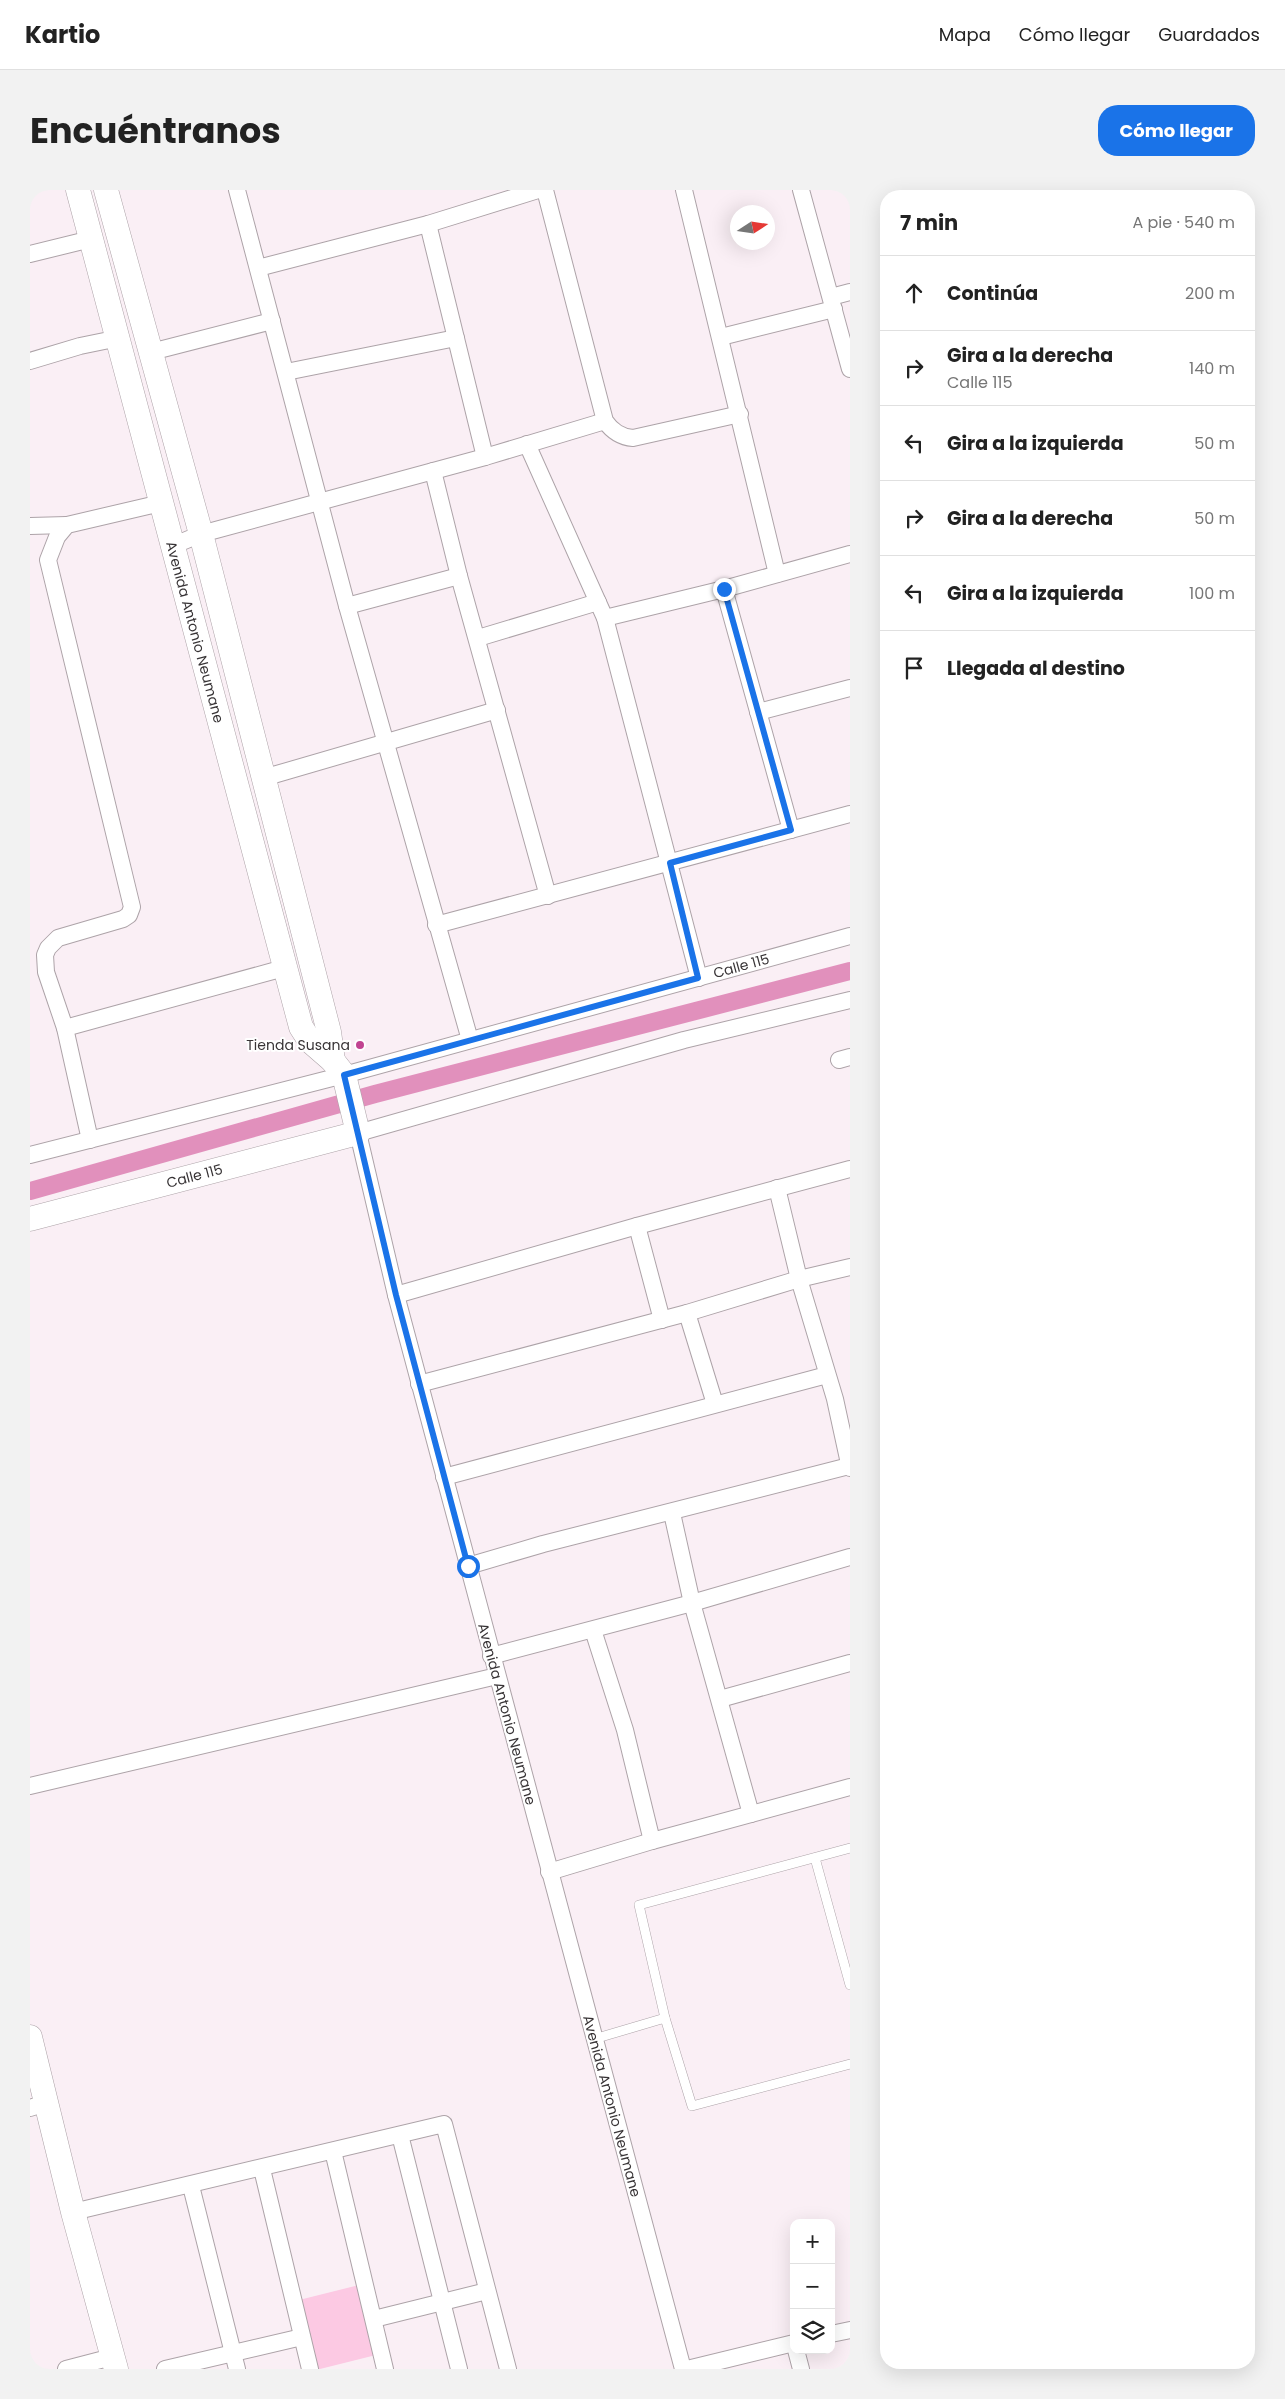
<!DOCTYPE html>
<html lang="es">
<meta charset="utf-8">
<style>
body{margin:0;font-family:Poppins,sans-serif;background:#f2f2f2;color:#222}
.controls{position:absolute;right:15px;bottom:15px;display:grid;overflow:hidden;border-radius:10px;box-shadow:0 5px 20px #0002}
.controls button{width:45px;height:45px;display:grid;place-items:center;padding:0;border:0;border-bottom:1px solid #e0e0e0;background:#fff;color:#222;font:25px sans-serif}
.compass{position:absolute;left:700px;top:15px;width:45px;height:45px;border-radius:50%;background:#fff;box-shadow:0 5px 20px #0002;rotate:78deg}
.stop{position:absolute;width:15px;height:15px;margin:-11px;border:4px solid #1a73e8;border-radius:50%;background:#fff}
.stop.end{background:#1a73e8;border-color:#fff;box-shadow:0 1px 5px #0008}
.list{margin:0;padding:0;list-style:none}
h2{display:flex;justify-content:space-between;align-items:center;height:65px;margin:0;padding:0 20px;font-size:21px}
h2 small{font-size:16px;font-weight:400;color:#767676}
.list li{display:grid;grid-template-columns:32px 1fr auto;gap:15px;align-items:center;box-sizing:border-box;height:75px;padding:0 20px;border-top:1px solid #e0e0e0}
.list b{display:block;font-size:19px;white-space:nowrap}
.list p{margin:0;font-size:16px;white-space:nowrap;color:#767676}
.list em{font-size:16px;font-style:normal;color:#767676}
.icon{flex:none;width:28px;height:28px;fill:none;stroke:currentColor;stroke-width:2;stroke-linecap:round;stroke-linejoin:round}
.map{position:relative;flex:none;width:820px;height:2179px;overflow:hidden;border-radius:20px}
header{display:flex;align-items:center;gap:30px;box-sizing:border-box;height:70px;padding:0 25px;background:#fff;border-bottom:1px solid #e0e0e0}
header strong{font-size:24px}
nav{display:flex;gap:28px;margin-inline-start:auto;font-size:18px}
.intro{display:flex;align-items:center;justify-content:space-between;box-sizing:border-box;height:120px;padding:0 30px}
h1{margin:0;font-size:35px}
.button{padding:12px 22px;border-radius:20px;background:#1a73e8;color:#fff;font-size:18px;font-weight:700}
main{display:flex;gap:30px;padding:0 30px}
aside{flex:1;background:#fff;border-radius:20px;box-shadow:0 5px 20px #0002}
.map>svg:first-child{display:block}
</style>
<header>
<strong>Kartio</strong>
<nav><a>Mapa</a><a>Cómo llegar</a><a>Guardados</a></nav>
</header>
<div class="intro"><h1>Encuéntranos</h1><a class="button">Cómo llegar</a></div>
<main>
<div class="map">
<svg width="820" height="2179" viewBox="0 0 820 2179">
<rect width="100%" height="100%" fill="#faeff5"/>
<path fill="#fcc9e3" d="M333,2094L350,2164L290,2179H281L265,2111Z"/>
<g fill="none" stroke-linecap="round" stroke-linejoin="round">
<path stroke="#e190bc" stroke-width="18" d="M0,1001L345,904L820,781"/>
<defs>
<g id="lane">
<path d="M785,1668L820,1795"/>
<path d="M635,1828L609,1715L820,1658"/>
<path d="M564,1849L635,1828L662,1916L820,1874"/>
</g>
<g id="street">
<path d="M207,0L317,416L440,850"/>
<path d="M515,0L575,231C582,241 590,247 603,248L710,224"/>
<path d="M654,0L747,384"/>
<path d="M771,0L820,179"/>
<path d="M398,34L455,267"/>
<path d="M0,64L61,49"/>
<path d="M228,78L398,34L508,0"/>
<path d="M801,107L820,102"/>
<path d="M691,147L804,119"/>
<path d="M121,162L242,131"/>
<path d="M0,171L50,156L89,148"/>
<path d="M256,182L426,148"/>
<path d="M497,254L575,428L669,788"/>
<path d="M403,281L429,386L518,706"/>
<path d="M0,336L37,335"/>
<path d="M142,356L171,344L455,267L575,231"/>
<path d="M694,399L761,640"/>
<path d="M317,416L429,386"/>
<path d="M575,428L694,399L820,364"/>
<path d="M448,448L568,412"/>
<path d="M728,522L820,498"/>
<path d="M233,588L467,520"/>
<path d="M406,735L820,624"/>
<path d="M35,838L254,778"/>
<path d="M809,870L820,867"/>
<path d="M60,950L35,838L16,782L15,765L18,758L28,748L93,729L99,725L102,717L18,370L27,347L37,335L131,313"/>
<path id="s1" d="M0,965L314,885L820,746"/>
<path d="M747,998L769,1089L805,1209L820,1278"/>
<path d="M607,1036L632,1130"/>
<path d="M366,1105L607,1036L820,979"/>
<path d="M657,1123L685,1214"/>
<path d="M389,1194L657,1123L769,1089L820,1077"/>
<path d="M414,1287L797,1185"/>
<path d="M642,1323L662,1413L721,1624"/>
<path d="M438,1376L513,1354L819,1276"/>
<path d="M563,1440L595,1540L622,1651"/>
<path d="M461,1466L662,1413L820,1367"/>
<path d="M690,1509L820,1473"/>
<path d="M0,1596L467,1486"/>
<path d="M519,1682L622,1651L820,1597"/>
<path d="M0,1918L16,1913"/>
<path d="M370,1945L429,2179"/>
<path d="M303,1961L355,2179"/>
<path d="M232,1979L280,2179"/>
<path d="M161,1996L207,2179"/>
<path d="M43,2022L414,1934L478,2179"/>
<path d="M344,2129L457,2101"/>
<path d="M801,2144L820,2140"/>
<path d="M766,2160L771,2179"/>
<path d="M36,2179L82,2167"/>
<path d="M135,2179L272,2147"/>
<path d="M653,2179L366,1105L328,943L654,850L820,810"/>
<path d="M657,2179L764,2153"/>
</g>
<g id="secondary">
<path d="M76,0L171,344L299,842L303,871"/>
<path id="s2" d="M0,1029L328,943L314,885L303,871L280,851L271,837L48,0"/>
<path d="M0,1847L43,2022L86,2179"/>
</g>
</defs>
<use href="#lane" stroke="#ada3a8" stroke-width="10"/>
<use href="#street" stroke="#ada3a8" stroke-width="18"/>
<use href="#secondary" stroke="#ada3a8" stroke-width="25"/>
<use href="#lane" stroke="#fff" stroke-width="9"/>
<use href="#street" stroke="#fff" stroke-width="16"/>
<use href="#secondary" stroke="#fff" stroke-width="24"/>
</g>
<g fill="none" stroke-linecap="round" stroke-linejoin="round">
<path stroke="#1a73e8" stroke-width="6" d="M438,1376L366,1105L314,885L668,788L640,673L761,640L694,399"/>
</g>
<circle fill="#c14491" stroke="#fff" stroke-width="2" cx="330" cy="855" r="5"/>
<g text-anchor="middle" stroke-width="4" stroke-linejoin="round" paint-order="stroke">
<g font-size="14" fill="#383436" stroke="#fff">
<text transform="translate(165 442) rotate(75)" y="5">Avenida Antonio Neumane</text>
<text dy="5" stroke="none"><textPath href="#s1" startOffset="736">Calle 115</textPath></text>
<text dy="5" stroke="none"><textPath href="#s2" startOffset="170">Calle 115</textPath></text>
<text transform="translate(477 1524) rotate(75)" y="5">Avenida Antonio Neumane</text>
<text transform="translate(582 1916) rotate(75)" y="5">Avenida Antonio Neumane</text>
</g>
<g font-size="14" fill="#383436" stroke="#fff" text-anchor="end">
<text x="320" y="860">Tienda Susana</text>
</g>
</g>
</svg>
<div class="controls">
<button>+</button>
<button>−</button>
<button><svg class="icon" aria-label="layers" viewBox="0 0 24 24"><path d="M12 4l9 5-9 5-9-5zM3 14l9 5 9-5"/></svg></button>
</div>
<svg class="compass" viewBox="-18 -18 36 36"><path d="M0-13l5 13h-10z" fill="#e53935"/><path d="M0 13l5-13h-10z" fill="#767676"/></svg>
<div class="stop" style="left:438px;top:1376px"></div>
<div class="stop end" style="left:694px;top:399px"></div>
</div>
<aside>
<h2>7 min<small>A pie · 540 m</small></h2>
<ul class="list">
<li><svg class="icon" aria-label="ahead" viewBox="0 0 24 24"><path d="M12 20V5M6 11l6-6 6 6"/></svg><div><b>Continúa</b></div><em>200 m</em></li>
<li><svg class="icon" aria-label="right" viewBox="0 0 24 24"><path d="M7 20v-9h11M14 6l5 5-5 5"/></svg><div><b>Gira a la derecha</b><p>Calle 115</p></div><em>140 m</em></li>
<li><svg class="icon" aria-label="left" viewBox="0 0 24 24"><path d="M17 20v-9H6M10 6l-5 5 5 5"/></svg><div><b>Gira a la izquierda</b></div><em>50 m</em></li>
<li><svg class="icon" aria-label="right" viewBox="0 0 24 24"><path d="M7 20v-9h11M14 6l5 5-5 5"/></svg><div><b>Gira a la derecha</b></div><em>50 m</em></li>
<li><svg class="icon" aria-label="left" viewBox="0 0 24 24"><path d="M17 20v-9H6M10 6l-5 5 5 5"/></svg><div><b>Gira a la izquierda</b></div><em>100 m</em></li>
<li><svg class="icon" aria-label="arrive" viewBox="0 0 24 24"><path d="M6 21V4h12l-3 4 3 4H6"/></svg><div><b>Llegada al destino</b></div></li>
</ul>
</aside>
</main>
